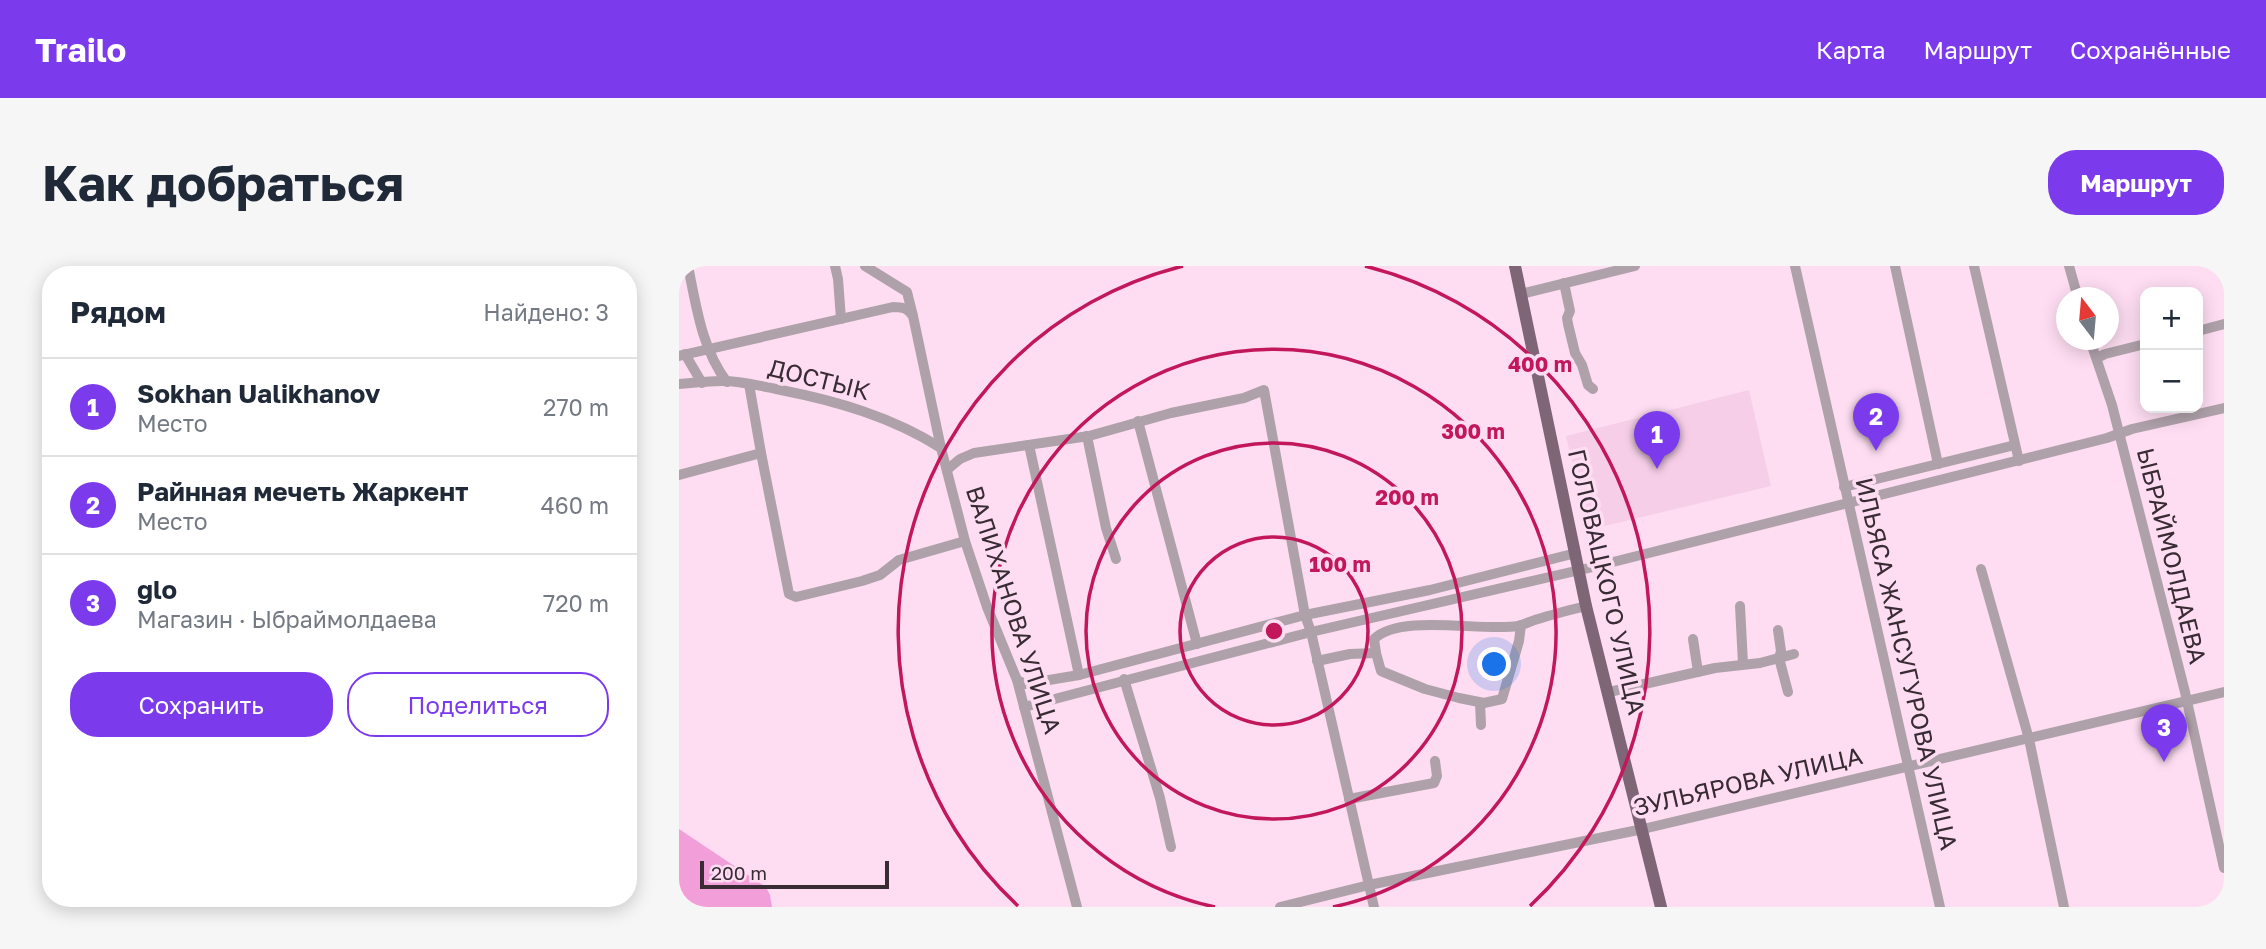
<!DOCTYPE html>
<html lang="ru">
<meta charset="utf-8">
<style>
body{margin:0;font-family:"Golos Text",sans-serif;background:#f6f6f7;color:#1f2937}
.controls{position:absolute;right:21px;top:21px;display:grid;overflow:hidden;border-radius:14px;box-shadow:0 4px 18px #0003}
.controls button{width:63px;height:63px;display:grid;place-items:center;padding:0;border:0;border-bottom:2px solid #e0e1e3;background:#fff;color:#1f2937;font:35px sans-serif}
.compass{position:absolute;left:1377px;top:21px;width:63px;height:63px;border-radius:50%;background:#fff;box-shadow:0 4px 18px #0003;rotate:344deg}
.scale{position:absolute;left:21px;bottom:18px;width:189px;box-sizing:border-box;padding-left:7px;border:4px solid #382b34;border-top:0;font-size:19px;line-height:24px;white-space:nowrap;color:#382b34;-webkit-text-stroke:5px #feddf2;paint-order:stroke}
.you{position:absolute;left:816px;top:399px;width:24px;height:24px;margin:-18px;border:5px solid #fff;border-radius:50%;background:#1a73e8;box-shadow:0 0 0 10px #1a73e833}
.badge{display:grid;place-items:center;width:46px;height:46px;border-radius:50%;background:#7c3aed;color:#fff;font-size:23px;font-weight:700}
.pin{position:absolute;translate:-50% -58px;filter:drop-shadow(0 2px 4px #0008)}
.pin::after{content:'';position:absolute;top:37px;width:24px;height:21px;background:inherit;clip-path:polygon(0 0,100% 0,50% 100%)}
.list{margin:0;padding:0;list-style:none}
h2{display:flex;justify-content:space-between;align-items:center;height:91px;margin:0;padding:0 28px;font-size:30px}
h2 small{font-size:23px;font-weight:400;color:#747a83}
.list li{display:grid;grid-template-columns:46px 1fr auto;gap:21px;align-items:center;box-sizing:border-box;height:98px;padding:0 28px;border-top:2px solid #e0e1e3}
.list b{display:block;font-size:26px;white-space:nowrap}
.list p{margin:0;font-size:23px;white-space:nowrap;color:#747a83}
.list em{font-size:23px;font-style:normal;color:#747a83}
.actions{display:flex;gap:14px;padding:21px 28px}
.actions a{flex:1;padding:16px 0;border:2px solid #7c3aed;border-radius:28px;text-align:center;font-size:24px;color:#7c3aed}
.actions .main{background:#7c3aed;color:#fff}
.map{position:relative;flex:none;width:1545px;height:641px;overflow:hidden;border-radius:28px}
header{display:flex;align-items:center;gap:42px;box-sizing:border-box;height:98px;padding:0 35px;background:#7c3aed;color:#fff}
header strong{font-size:33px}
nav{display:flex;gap:38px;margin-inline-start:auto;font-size:24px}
.intro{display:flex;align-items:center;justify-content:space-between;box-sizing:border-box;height:168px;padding:0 42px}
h1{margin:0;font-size:49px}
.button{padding:18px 32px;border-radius:28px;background:#7c3aed;color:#fff;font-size:24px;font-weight:700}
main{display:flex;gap:42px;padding:0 42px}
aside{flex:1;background:#fff;border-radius:28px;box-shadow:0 4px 18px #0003}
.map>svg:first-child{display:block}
</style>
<header>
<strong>Trailo</strong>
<nav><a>Карта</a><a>Маршрут</a><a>Сохранённые</a></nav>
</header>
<div class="intro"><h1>Как добраться</h1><a class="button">Маршрут</a></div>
<main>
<aside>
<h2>Рядом<small>Найдено: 3</small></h2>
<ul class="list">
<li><span class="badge">1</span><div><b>Sokhan Ualikhanov</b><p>Место</p></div><em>270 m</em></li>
<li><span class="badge">2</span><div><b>Райнная мечеть Жаркент</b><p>Место</p></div><em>460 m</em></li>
<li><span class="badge">3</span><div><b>glo</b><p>Магазин · Ыбраймолдаева</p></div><em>720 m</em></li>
</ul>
<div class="actions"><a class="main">Сохранить</a><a>Поделиться</a></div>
</aside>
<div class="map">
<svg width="1545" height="641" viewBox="0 0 1545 641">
<rect width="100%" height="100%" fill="#feddf2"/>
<path fill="#f6cee8" d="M1070,124L1092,220L909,264L887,170Z"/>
<path fill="#f29ed8" d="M0,563L87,621L91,629L93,641H15L0,631Z"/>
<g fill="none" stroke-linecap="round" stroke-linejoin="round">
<g stroke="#afa1aa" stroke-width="10">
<path d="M9,0C17,39 23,84 48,116"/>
<path d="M156,0L159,13L162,53"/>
<path d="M186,0L228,26L234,50"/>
<path d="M1116,0L1261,641"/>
<path d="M1216,0L1259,198"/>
<path d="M1295,0L1340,195"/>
<path d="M1390,0L1399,32"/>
<path d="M885,17L891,45L888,52L889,58L896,87L903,99L909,119L914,123"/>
<path d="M842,28L956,0"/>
<path d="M1519,65L1545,58"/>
<path d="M1411,74L1433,139L1506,426L1545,602"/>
<path d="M6,88L23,117"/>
<path d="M0,90L214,41C224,41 228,42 234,50L262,182L286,275L308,341L338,414L398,641"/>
<path d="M1418,92L1426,88L1466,78"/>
<path d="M0,118C14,117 29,115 43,115C63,115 82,120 102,124C158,135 213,151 262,182"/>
<path d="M459,155L518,378"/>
<path d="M408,170L427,262L437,293"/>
<path d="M350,179L400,409"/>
<path d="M82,187L109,323L110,328L117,331L183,315L201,309L220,294L286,275"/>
<path d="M269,203L281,193L295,187L410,170L492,147L565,132L585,124L626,349L632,366L695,641"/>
<path d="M0,209L82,187L70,118"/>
<path d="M1165,221L1336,179"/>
<path d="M1302,303L1350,473L1385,641"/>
<path d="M1061,340L1064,398"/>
<path d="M1099,364L1102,385L1100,392L1109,426"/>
<path d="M1014,373L1019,406"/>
<path d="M697,387L702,405L746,423L780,432L805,437L823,433L840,375L842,359"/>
<path d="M638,395L671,388L697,387L695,373C722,347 803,366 839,360C846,358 852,355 859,353C875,348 891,344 907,340"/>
<path d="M445,413L481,532L492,581"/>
<path d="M338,414L346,418L400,409L626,349L751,324L897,287"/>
<path d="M930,426L1036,402L1081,397L1115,388"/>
<path d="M801,437L802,459"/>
<path d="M345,441L632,366L914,301L1428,172L1453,163L1545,142"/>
<path d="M670,533L755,517L758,510L756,495"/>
<path d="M601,641L690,619L964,563L1545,426"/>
</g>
<path stroke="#7e6676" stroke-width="12" d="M836,0L907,340L982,641"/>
</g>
<g fill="none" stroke="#c2185b" stroke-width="3.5">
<circle cx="595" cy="365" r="94"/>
<circle cx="595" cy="365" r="188"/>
<path d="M536 641A282 282 0 1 1 654 641"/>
<path d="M339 640A376 376 0 0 1 504 0M686 0A376 376 0 0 1 851 640"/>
</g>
<g text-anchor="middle" stroke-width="7" stroke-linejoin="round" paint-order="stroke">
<g font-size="24" fill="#382b34" stroke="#feddf2">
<text transform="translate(140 114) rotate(14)" y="8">ДОСТЫК</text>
<text transform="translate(1492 290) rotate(76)" y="8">ЫБРАЙМОЛДАЕВА</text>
<text transform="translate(927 316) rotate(77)" y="8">ГОЛОВАЦКОГО УЛИЦА</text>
<text transform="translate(334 344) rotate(72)" y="8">ВАЛИХАНОВА УЛИЦА</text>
<text transform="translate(1227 398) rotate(77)" y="8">ИЛЬЯСА ЖАНСУГУРОВА УЛИЦА</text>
<text transform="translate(1069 516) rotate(-13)" y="8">ЗУЛЬЯРОВА УЛИЦА</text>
</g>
</g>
<circle cx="595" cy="365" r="10" fill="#c2185b" stroke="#feddf2" stroke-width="3.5"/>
<g font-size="21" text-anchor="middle" font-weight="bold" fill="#c2185b" stroke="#feddf2" stroke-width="7" stroke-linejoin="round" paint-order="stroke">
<text x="861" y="106">400 m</text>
<text x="794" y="173">300 m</text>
<text x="728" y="239">200 m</text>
<text x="661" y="306">100 m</text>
</g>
</svg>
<div class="controls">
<button>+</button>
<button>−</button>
</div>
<svg class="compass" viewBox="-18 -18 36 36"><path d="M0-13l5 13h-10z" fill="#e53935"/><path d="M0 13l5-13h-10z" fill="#747a83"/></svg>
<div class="scale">200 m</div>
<div class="you"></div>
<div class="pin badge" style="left:978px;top:203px">1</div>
<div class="pin badge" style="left:1197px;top:185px">2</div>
<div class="pin badge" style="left:1485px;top:496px">3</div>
</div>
</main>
